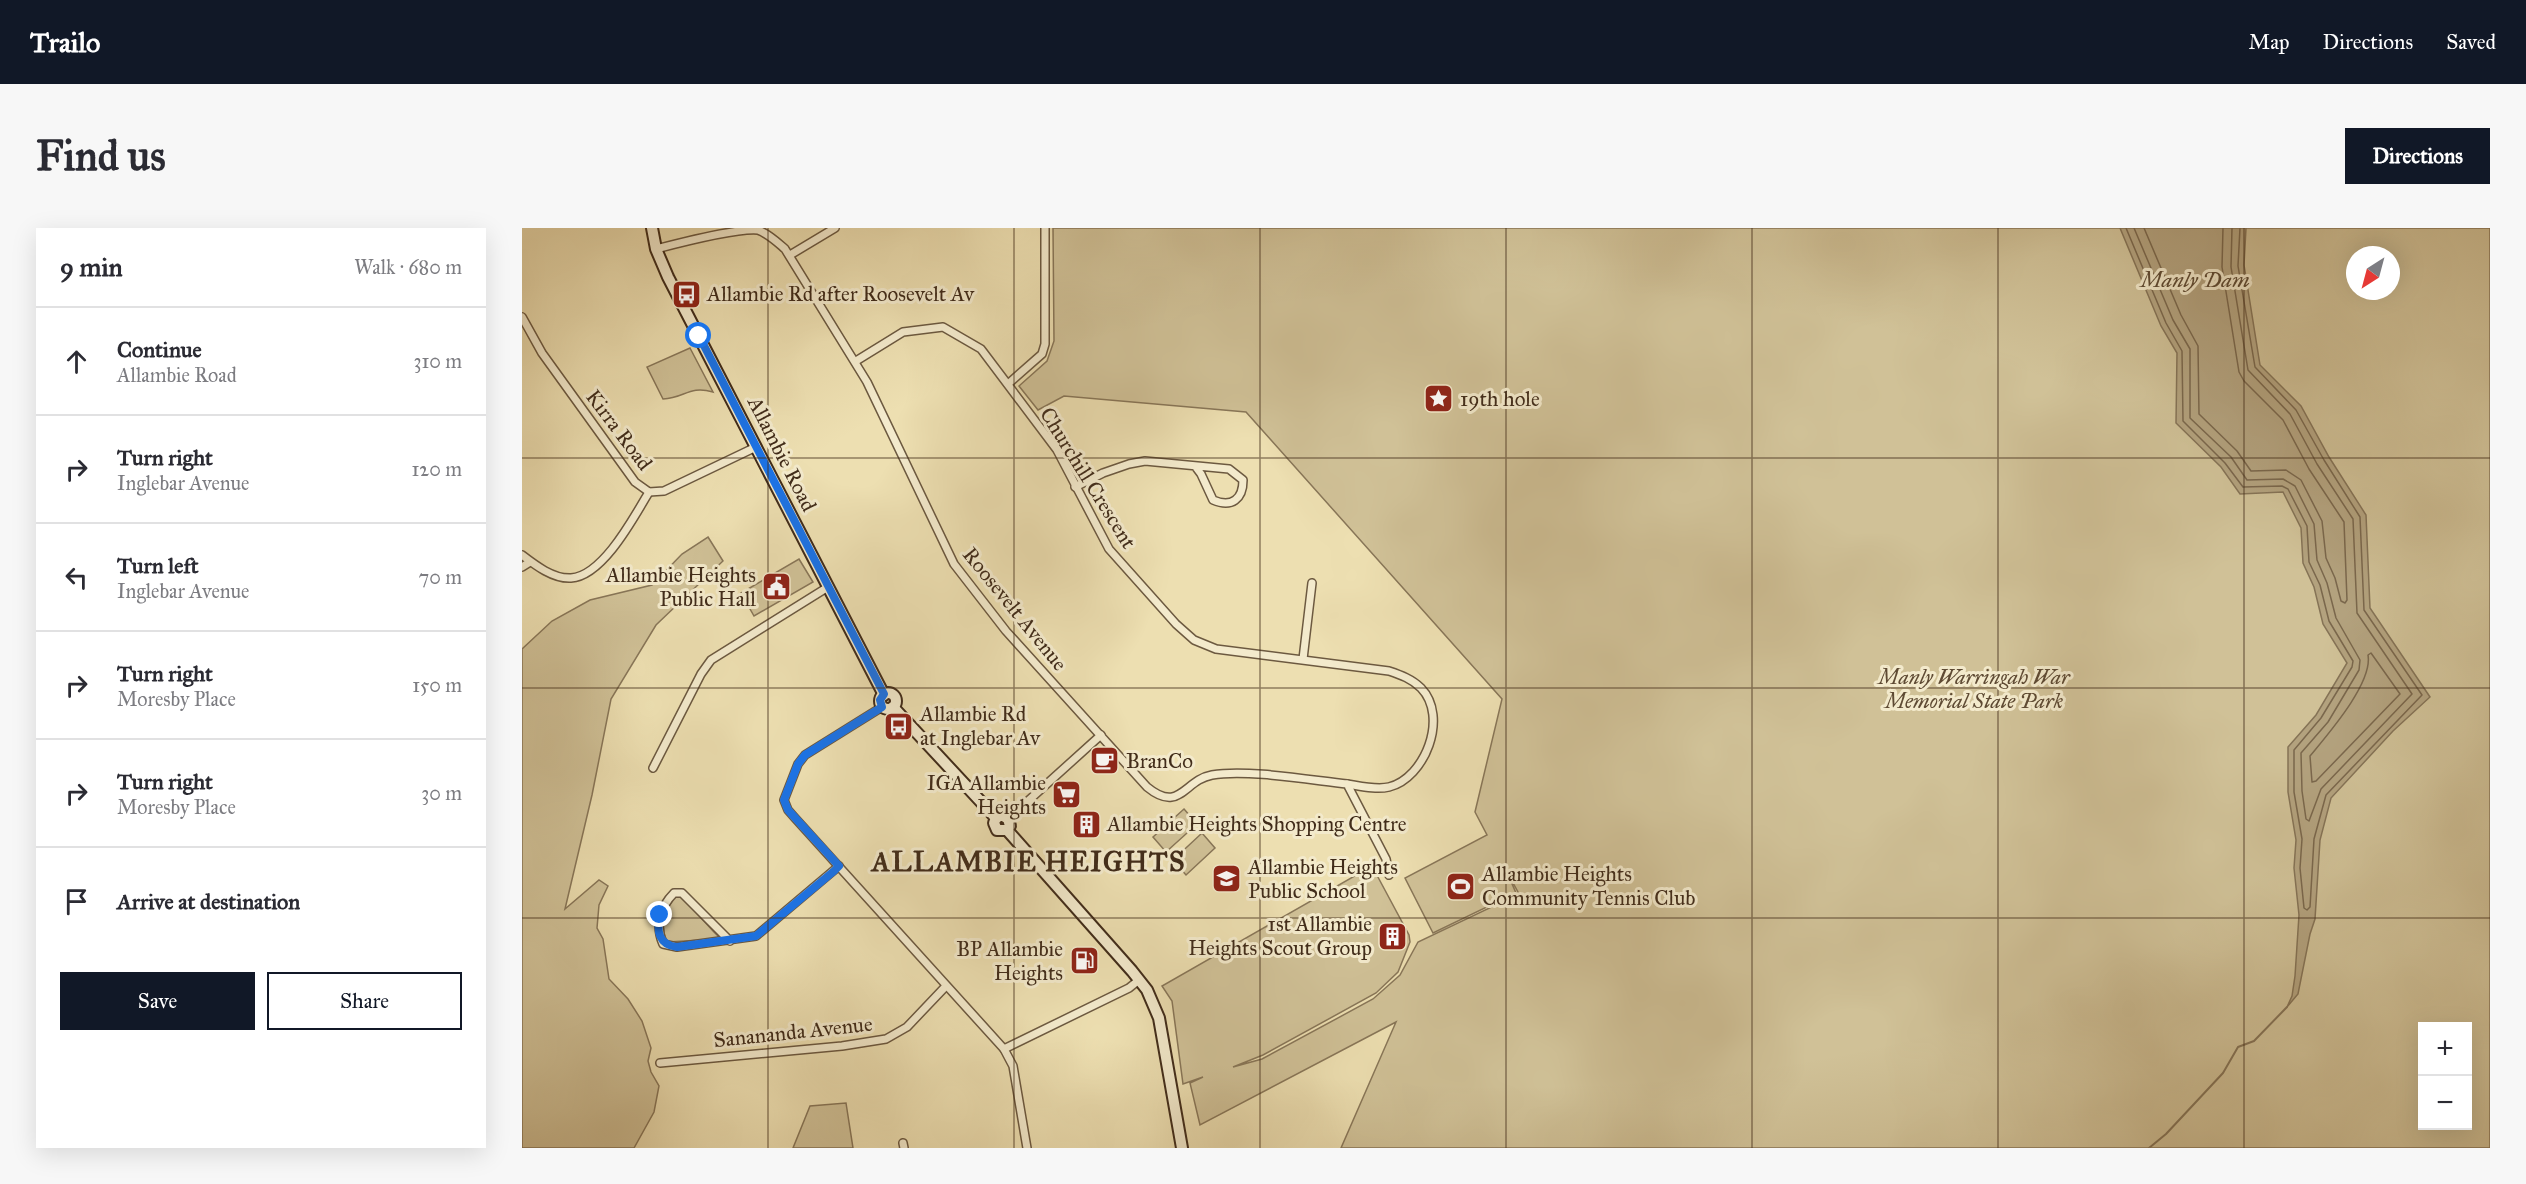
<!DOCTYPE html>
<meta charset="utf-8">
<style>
body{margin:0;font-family:"IM FELL Great Primer",serif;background:#f7f7f7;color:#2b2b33}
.controls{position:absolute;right:18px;bottom:18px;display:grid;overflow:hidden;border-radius:0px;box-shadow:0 6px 24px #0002}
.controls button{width:54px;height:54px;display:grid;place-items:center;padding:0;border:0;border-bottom:2px solid #e1e1e2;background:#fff;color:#2b2b33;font:30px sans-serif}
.compass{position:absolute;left:1824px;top:18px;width:54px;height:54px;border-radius:50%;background:#fff;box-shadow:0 6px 24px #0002;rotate:216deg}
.stop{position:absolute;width:18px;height:18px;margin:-14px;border:4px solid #1a73e8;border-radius:50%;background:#fff}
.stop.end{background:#1a73e8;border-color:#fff;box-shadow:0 2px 6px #0008}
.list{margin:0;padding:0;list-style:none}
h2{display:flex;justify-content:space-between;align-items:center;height:78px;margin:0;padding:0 24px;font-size:26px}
h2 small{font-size:20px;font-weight:400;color:#7c7c81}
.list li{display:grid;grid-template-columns:39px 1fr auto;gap:18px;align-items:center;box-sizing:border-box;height:108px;padding:0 24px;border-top:2px solid #e1e1e2}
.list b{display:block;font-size:22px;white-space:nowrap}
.list p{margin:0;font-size:20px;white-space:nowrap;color:#7c7c81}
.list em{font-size:20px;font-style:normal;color:#7c7c81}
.actions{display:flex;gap:12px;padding:18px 24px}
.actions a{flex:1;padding:14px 0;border:2px solid #111827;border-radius:0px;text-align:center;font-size:21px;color:#111827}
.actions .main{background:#111827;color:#fff}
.icon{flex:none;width:33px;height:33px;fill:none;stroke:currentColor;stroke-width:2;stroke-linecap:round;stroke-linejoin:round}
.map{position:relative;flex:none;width:1968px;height:920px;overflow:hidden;border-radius:0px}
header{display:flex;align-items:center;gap:36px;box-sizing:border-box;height:84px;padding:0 30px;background:#111827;color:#fff}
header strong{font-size:28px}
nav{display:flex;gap:33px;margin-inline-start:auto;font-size:21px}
.intro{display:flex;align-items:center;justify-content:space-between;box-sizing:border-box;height:144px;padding:0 36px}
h1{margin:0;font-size:42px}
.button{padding:15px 27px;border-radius:0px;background:#111827;color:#fff;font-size:21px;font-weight:700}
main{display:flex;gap:36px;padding:0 36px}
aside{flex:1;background:#fff;border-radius:0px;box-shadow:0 6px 24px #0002}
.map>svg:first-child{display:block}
</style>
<header>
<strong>Trailo</strong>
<nav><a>Map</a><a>Directions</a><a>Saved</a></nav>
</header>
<div class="intro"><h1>Find us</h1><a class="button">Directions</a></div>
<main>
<aside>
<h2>9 min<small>Walk · 680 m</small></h2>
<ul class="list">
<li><svg class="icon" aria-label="ahead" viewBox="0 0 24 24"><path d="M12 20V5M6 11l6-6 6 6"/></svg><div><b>Continue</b><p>Allambie Road</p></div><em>310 m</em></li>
<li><svg class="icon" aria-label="right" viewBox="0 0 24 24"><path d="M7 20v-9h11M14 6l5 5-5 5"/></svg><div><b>Turn right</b><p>Inglebar Avenue</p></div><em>120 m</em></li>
<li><svg class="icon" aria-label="left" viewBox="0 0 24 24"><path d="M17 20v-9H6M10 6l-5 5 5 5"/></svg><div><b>Turn left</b><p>Inglebar Avenue</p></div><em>70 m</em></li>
<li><svg class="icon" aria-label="right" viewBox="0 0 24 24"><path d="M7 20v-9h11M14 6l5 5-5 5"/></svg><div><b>Turn right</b><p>Moresby Place</p></div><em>150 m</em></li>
<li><svg class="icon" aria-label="right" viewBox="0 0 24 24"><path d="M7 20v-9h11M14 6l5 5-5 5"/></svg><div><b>Turn right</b><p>Moresby Place</p></div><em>30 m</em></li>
<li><svg class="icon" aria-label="arrive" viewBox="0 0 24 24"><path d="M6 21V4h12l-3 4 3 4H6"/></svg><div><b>Arrive at destination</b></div></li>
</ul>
<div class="actions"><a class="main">Save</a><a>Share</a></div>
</aside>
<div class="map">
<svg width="1968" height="920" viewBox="0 0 1968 920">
<rect width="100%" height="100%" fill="#eddfb1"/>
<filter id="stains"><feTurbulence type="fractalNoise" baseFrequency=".00333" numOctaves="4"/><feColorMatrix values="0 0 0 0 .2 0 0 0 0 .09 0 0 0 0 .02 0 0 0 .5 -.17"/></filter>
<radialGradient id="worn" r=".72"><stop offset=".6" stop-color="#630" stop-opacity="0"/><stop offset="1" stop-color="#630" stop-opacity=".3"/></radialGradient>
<g fill="#d0c197" stroke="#887658" stroke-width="1.5" fill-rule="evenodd">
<path d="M531,0H1968V920H819L874,794L678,897L668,855L681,849L661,856L650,773L640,758L850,638L887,707L888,714L876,744L854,765L741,827L711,839L740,831L851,771L878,747L896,714L997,666L983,640L994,665L911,705L883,650L965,607L953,584L980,471L724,184L542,168L516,182L497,158L525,133L532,113ZM1833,27H1869V63H1833ZM1900,798H1946V898H1900Z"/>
<path d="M168,120L191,164C167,157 163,170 141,171L125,139Z"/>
<path d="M186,309L201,333L134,397L89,471L70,567L43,681L77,652L86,658L77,677L75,700L81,711L87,751L106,771L120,793L129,820L126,833L129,844L137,858L132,884L112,920H0V421L30,393L68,372L130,357L160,326Z"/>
<path d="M277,331L291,354L232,388L219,365Z"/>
<path d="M662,581L675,596L644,624L631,609Z"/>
<path d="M680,605L693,620L664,647L651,632Z"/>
<path d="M153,668L160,669L191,703L196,708L195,711L146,714C136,699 144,681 153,668Z"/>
<path d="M324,875L331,920H271L288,878Z"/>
</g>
<path fill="#b3a27e" stroke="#857356" stroke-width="1.5" d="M1598,0H1724L1722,37L1738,137L1779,178L1807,229L1844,287L1848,380L1908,469L1871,503L1809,570L1798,612L1793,691L1788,706L1776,766L1765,779L1770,768L1773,748L1777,687L1772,640L1774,612L1766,564V519L1794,487L1825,435L1801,396L1792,359L1781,335L1779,300L1761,264L1718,266L1699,239L1654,195L1655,125L1639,98Z"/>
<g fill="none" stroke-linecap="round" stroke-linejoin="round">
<g stroke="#7a674c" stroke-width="1.5">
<path d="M1604,0L1644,95L1660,123L1661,193L1703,235L1721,259L1760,258L1766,261L1785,298L1787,334L1798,357L1807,393L1831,433L1830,439L1799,490L1772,522V564L1780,611L1778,640L1782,680L1785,682L1788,679L1792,611L1804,567L1900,467L1842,382L1838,289L1802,232L1774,182L1733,139L1716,38L1718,0"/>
<path d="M1612,0L1651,92L1668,121V190L1709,229L1725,252L1761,251L1773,258L1792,296L1795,332L1805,355L1814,390L1838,432L1837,442L1806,494L1779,525L1780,563L1784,591L1787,593L1799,561L1890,466L1835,385L1831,291L1795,236L1768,186L1726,142L1709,39L1710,0"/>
<path d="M1622,0L1659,87L1676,118L1677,186L1715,223L1729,243L1764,242L1779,252L1800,293L1804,330L1813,350L1819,373L1823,375L1825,372L1822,294L1787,241L1761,192L1722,153L1717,144L1700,39L1701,0"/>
<path d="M1849,425L1878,466L1794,553L1790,554L1788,528C1806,506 1851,455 1846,427Z"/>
</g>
<path stroke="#857356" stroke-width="2" d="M1627,920L1644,906L1701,845L1716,819L1732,813L1765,779"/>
<defs>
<g id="minor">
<path d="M134,21C157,15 215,0 236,2C247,6 255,14 263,21L345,154L432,336L484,403L625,559C658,586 662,552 690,547C725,541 788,552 825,556L864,631L867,647"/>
<path d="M268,27L313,0"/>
<path d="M0,89L20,125L113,254L127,264L142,263L234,219"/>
<path d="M334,133L381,104L421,99L459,121L535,222L587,321L654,396L672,412L694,421L867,443C879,447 890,451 899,460C927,489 903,550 867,559C854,562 838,558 825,556"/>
<path d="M486,156L520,126L523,116V0"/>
<path d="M553,259L581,245L607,236L623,233L707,241L721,252C721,271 710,280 691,272L679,246L673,238"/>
<path d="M0,327C13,337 31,351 49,350C81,348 112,289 127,264"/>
<path d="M0,339L8,334"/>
<path d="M781,431L790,355"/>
<path d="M360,479L283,527L276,536L262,572L266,582L273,590L482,821L491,838L505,920"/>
<path d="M131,540L179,446L189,432L306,359"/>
<path d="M486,591L579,507"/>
<path d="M208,713L160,665H152C138,679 133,698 141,716L155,719L234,708L317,638"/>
<path d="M482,821L607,760L617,752"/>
<path d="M138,835L320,818L364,811L385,799L424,758"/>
<path d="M381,915L382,920"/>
</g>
<g id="secondary">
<path d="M130,0L134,21L146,49L362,467"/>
<circle cx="366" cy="473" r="8"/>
<path d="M371,479L474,590"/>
<path d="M474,590L480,587L486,591L488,598L485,602"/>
<path d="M474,590L472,595L475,602H485"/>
<path d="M485,602L610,743L625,762L637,790L660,920"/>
</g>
</defs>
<use href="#minor" stroke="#6c5940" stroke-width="10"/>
<use href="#secondary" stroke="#412c1a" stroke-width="14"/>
<use href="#minor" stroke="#f3eacc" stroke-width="7"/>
<use href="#secondary" stroke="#f3eacc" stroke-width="10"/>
</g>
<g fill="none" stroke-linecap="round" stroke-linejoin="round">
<path stroke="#1a73e8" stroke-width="8" d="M138,687C134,703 137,717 155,719L234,708L312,643L317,638L266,582L262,572L276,536L283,527L360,479L358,472L362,466L177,108"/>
</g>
<path fill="none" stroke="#412c1a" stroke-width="1.5" stroke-opacity="0.55" d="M246,0V920M492,0V920M738,0V920M984,0V920M1230,0V920M1476,0V920M1722,0V920M0,230H1968M0,460H1968M0,690H1968"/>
<defs>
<symbol id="bus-square" viewBox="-11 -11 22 22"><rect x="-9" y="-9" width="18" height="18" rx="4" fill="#8f2418" stroke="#f3eacc"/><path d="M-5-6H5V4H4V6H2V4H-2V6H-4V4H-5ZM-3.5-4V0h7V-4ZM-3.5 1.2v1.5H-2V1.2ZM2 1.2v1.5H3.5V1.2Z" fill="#fff"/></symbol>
<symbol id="sight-square" viewBox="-11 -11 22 22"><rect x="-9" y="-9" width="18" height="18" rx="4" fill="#8f2418" stroke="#f3eacc"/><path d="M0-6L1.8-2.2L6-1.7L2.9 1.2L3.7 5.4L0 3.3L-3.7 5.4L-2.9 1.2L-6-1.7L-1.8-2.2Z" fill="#fff"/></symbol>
<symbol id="civic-square" viewBox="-11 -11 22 22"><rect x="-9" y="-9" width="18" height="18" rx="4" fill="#8f2418" stroke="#f3eacc"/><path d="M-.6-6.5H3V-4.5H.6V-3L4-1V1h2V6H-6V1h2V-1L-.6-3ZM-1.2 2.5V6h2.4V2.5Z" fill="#fff"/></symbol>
<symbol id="cafe-square" viewBox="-11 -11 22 22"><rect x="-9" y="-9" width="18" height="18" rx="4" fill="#8f2418" stroke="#f3eacc"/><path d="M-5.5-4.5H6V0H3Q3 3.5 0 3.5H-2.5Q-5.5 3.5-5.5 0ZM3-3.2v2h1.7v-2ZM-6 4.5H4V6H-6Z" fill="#fff"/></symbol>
<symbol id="supermarket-square" viewBox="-11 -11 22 22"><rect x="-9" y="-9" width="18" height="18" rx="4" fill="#8f2418" stroke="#f3eacc"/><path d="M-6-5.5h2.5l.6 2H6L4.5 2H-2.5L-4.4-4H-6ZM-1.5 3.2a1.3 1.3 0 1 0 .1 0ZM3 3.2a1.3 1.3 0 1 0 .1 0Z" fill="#fff"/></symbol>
<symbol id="building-square" viewBox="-11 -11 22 22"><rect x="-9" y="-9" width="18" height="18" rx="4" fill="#8f2418" stroke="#f3eacc"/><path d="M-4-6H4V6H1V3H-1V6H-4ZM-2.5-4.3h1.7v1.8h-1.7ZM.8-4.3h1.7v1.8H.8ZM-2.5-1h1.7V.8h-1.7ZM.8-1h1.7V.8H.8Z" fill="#fff"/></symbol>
<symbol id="school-square" viewBox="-11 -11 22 22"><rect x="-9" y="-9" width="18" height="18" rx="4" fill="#8f2418" stroke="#f3eacc"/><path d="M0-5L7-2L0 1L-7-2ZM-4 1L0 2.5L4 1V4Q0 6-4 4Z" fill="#fff"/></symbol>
<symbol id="stadium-square" viewBox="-11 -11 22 22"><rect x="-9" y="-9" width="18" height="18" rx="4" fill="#8f2418" stroke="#f3eacc"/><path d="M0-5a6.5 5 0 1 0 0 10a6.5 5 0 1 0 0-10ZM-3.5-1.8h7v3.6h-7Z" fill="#fff"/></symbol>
<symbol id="fuel-square" viewBox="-11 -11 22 22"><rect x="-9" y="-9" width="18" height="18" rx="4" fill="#8f2418" stroke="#f3eacc"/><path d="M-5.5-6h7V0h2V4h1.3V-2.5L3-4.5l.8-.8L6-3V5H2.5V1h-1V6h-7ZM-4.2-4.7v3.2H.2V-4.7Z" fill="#fff"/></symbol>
</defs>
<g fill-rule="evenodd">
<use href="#bus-square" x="148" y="50" width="33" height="33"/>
<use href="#sight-square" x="900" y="154" width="33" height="33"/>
<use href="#civic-square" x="238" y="342" width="33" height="33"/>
<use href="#bus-square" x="360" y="482" width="33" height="33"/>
<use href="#cafe-square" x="566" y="516" width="33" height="33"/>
<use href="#supermarket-square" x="528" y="550" width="33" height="33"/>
<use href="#building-square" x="548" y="580" width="33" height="33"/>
<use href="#school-square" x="688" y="634" width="33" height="33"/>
<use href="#stadium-square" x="922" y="642" width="33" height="33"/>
<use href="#building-square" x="854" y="692" width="33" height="33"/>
<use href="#fuel-square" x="546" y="716" width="33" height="33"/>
</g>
<g text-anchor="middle" stroke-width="6" stroke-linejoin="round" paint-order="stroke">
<g font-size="21" fill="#412c1a" stroke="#f3eacc" text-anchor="start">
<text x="185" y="73">Allambie Rd after Roosevelt Av</text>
<text x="938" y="178">19th hole</text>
<text x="234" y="354" text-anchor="end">Allambie Heights<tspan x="234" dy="24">Public Hall</tspan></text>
<text x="398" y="493">Allambie Rd<tspan x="398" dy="24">at Inglebar Av</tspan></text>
<text x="604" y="540">BranCo</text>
<text x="524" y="562" text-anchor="end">IGA Allambie<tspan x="524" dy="24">Heights</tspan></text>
<text x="585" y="603">Allambie Heights Shopping Centre</text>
<text x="726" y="646">Allambie Heights<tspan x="726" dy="24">Public School</tspan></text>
<text x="960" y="653">Allambie Heights<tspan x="960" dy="24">Community Tennis Club</tspan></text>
<text x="850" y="703" text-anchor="end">1st Allambie<tspan x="850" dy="24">Heights Scout Group</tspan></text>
<text x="541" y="728" text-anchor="end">BP Allambie<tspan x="541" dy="24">Heights</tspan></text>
</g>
<g font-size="21" fill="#412c1a" stroke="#f3eacc">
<text transform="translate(97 202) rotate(53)" y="7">Kirra Road</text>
<text transform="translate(260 226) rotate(63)" y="7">Allambie Road</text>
<text transform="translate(566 250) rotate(58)" y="7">Churchill Crescent</text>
<text transform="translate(493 381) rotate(51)" y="7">Roosevelt Avenue</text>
<text transform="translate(271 804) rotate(-6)" y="7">Sanananda Avenue</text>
</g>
<g font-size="21" font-style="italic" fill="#5e4a33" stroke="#f3eacc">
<text x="1452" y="456">Manly Warringah War<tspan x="1452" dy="24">Memorial State Park</tspan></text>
</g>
<g font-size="22" font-style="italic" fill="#5e4a33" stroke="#f3eacc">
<text x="1673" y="59">Manly Dam</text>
</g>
<g font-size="27" font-weight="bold" letter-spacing="1.5" fill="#412c1a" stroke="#f3eacc">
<text x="507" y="643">ALLAMBIE HEIGHTS</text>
</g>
</g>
<rect width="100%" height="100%" filter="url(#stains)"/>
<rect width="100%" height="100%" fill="url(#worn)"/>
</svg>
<div class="controls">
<button>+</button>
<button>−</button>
</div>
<svg class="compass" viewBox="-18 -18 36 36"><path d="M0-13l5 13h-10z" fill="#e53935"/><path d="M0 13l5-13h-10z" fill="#7c7c81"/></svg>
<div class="stop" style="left:177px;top:108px"></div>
<div class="stop end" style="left:138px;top:687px"></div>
</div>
</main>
